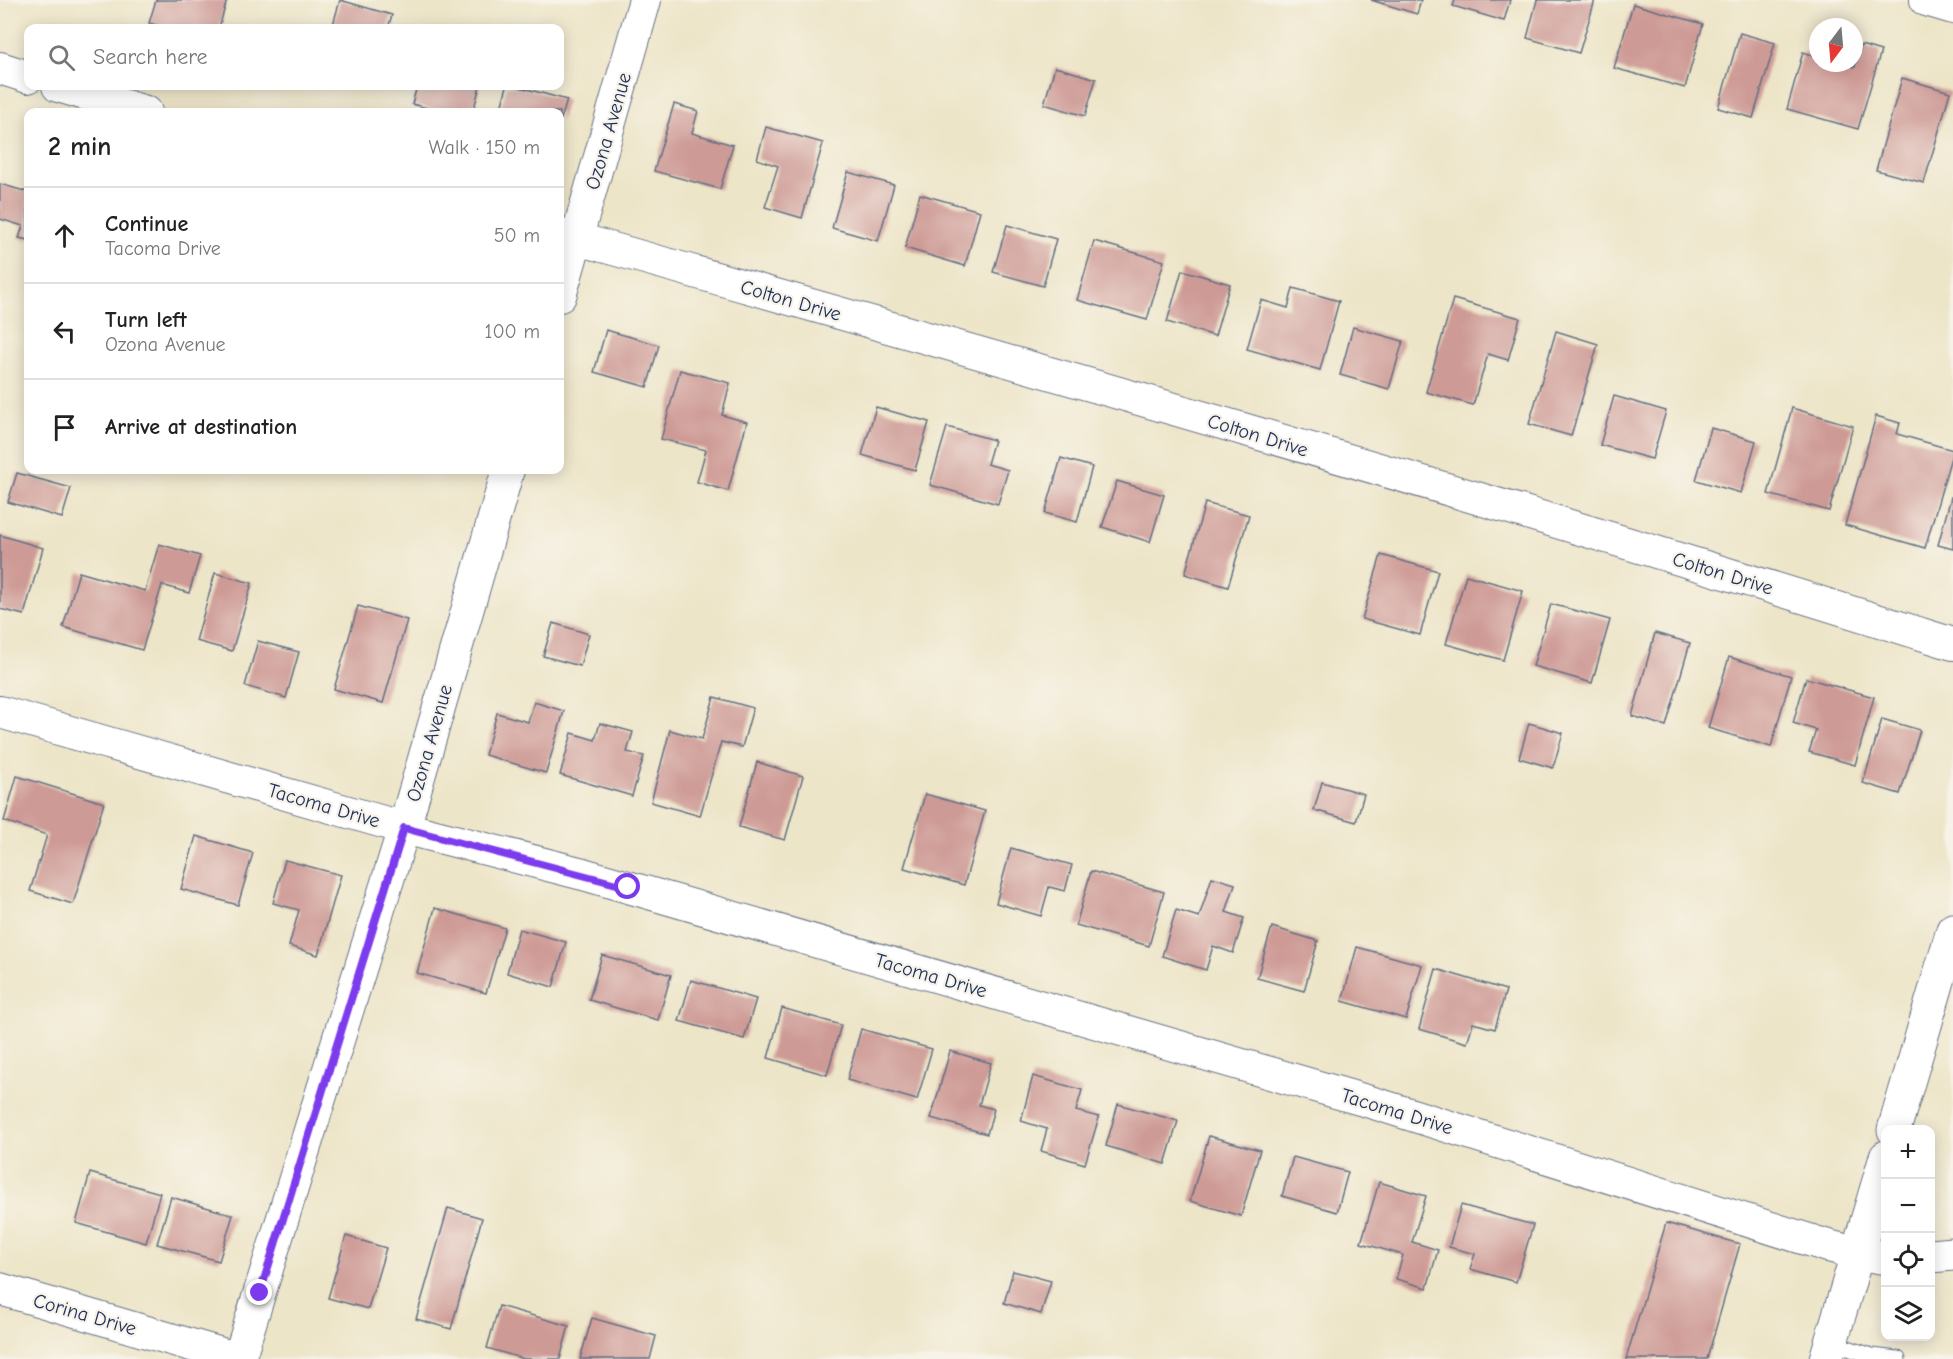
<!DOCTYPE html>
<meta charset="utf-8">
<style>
body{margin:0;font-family:"Comic Neue",sans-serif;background:#f2f2f2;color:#222}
.controls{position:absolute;right:18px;bottom:18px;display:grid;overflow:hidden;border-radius:12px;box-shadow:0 3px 15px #0003}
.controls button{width:54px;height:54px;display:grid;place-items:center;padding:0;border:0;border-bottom:2px solid #e0e0e0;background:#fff;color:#222;font:30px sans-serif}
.compass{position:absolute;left:1809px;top:18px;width:54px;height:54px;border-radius:50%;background:#fff;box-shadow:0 3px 15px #0003;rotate:196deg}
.stop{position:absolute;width:18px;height:18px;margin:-14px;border:4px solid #7c3aed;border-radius:50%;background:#fff}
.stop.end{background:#7c3aed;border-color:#fff;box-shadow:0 2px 6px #0008}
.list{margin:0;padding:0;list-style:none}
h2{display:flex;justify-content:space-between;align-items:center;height:78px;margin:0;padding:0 24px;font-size:26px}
h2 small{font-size:20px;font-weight:400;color:#767676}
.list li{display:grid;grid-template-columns:39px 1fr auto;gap:18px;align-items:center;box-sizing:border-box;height:96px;padding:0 24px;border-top:2px solid #e0e0e0}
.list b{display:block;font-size:22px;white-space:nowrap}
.list p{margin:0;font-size:20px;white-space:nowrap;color:#767676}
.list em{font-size:20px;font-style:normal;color:#767676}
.icon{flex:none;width:33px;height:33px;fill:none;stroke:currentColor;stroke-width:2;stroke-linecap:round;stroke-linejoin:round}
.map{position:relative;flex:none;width:1953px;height:1359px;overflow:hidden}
.search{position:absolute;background:#fff;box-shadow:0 3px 15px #0003;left:24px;top:24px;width:540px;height:66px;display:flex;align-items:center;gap:15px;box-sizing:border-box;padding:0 21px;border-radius:12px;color:#767676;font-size:22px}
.panel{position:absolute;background:#fff;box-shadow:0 3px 15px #0003;left:24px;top:108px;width:540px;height:366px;border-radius:12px}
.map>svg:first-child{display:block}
</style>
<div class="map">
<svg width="1953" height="1359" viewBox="0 0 1953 1359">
<rect width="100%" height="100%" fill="#f7f3e8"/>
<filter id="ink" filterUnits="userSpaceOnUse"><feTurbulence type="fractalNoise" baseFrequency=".0167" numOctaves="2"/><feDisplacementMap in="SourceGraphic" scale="12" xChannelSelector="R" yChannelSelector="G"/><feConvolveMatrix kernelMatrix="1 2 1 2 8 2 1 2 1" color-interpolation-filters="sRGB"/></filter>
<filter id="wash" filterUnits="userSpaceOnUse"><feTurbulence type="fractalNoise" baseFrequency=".008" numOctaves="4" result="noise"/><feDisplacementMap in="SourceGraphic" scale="24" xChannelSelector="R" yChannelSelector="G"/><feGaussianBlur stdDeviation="1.35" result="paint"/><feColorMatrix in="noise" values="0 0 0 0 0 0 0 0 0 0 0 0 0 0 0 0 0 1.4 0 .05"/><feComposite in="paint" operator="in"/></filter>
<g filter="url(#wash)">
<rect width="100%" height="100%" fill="#ede5c8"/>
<g id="blocks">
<g fill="#ce9a95">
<path d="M156,0H227L219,28H167L149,23Z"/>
<path d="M340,0L392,15L388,28H332Z"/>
<path d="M1371,0H1421L1417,14Z"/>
<path d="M1455,0H1510L1504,21L1453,6Z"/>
<path d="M1537,0H1595L1579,53L1527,38Z"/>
<path d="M1633,4L1703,24L1685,88L1614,68Z"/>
<path d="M1740,33L1775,43L1753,118L1718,108Z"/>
<path d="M1861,45L1881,51L1858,129L1787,109L1803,52L1818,57V63H1840L1855,67Z"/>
<path d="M1055,67L1096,79L1085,116L1044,104Z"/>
<path d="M1902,78L1950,92L1924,183L1876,170Z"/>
<path d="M417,86H480L473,112H442L412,104Z"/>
<path d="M507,86H516L567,100L560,123V112H500Z"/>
<path d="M674,104L698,111L692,133L733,145L720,189L654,171Z"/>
<path d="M766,127L823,143L802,218L765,207L778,166L757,159Z"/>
<path d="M848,172L894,185L878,241L832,228Z"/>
<path d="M0,184L28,192V240L19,238L23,226L0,219Z"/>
<path d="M920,194L980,211L965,266L905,248Z"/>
<path d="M1007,225L1056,239L1043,286L993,272Z"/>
<path d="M1094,241L1164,261L1147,320L1077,300Z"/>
<path d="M1182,270L1230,284L1215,336L1167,322Z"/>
<path d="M1293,288L1339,301L1320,370L1247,349L1261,300L1288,308Z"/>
<path d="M1453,299L1520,318L1508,360L1488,354L1473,405L1426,392Z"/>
<path d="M1353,327L1403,341L1389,389L1340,375Z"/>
<path d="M606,330L659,345L647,387L594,372Z"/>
<path d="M1556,331L1598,344L1571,436L1529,424Z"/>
<path d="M680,370L730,383L722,415L747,422L728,491L697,482L706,450L661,439Z"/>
<path d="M1614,396L1666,411L1652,459L1600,445Z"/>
<path d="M876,407L929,422L915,470L862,455Z"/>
<path d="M1792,408L1853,426L1829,511L1768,494Z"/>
<path d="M1876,416L1900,423L1897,434L1953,450L1925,548L1845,525Z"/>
<path d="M947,427L994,440L987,464L1008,470L998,504L930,485Z"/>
<path d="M1711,428L1756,441L1741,493L1696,480Z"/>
<path d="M1061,458L1092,467L1077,522L1045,513Z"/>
<path d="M17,473L71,488L62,518L8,502Z"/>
<path d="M1117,481L1164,495L1150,542L1102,527Z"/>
<path d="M1951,497L1953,498V549L1938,545Z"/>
<path d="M1205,503L1249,515L1228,587L1185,574Z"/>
<path d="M0,535L43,548L24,615L0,609Z"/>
<path d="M159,544L200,556L189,593L162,585L142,650L63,627L79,572L145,591Z"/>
<path d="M1381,555L1438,571L1420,635L1362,619Z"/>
<path d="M215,573L252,583L232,651L196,641Z"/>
<path d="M1466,575L1523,591L1503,660L1446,644Z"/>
<path d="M1551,604L1610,620L1592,683L1533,666Z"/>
<path d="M358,606L407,620L383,703L334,689Z"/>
<path d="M553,623L589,634L580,666L543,656Z"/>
<path d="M1655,633L1690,643L1666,726L1632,716Z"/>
<path d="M258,641L299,652L286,698L245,686Z"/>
<path d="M1729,657L1791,676L1771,747L1708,728Z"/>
<path d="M1806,678L1874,697L1855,765L1809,752L1816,730L1793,723Z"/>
<path d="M714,697L753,708L742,747L721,742L700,816L651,802L670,730L702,739Z"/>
<path d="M534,702L564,711L546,773L485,755L497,713L528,722Z"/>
<path d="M1882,719L1920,730L1900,794L1863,783Z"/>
<path d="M600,723L633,732L627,752L644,756L632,796L560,775L572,733L595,740Z"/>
<path d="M1529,723L1563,733L1553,768L1519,758Z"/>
<path d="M757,762L803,776L785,840L739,827Z"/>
<path d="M17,776L104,803L73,904L30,891L47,835L4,821Z"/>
<path d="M1322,782L1364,794L1356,822L1314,810Z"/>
<path d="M925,794L985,811L964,885L904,868Z"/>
<path d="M196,836L253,853L238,905L181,889Z"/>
<path d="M1011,848L1072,865L1065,891L1049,887L1041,916L996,903Z"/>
<path d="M285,860L341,875L318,955L289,946L299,910L273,903Z"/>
<path d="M1091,871L1164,892L1149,946L1076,925Z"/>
<path d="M1212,877L1235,884L1226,912L1244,918L1233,953L1213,946L1206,970L1162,956L1176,910L1199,917Z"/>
<path d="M435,908L505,928L486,993L417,973Z"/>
<path d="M1272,927L1318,941L1304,991L1257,978Z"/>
<path d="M519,929L566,942L553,987L507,973Z"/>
<path d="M1357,947L1422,965L1406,1019L1342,1001Z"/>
<path d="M602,955L671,975L658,1020L589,1000Z"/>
<path d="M1436,969L1506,990L1495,1029L1473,1023L1467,1043L1419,1029Z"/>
<path d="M691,980L756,999L744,1039L679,1021Z"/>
<path d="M782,1008L841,1025L827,1075L768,1058Z"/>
<path d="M861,1029L932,1049L917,1100L847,1080Z"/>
<path d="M950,1051L991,1063L979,1105L994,1109L987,1134L931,1118Z"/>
<path d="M1033,1076L1082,1090L1076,1111L1099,1117L1085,1164L1041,1151L1047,1129L1021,1121Z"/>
<path d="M1118,1104L1178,1121L1165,1164L1106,1146Z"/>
<path d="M1209,1136L1260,1150L1241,1216L1190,1201Z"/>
<path d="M1293,1157L1348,1172L1337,1212L1282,1196Z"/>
<path d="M90,1173L160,1193L146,1243L76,1223Z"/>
<path d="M1379,1182L1426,1196L1412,1242L1438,1250L1427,1288L1396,1279L1403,1255L1361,1243Z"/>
<path d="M171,1197L233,1215L219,1261L157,1244Z"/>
<path d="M1461,1205L1533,1225L1516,1282L1470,1269L1475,1254L1449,1247Z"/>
<path d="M448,1208L482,1218L451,1329L416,1319Z"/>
<path d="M1666,1223L1740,1244L1707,1359H1626Z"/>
<path d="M346,1236L386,1248L368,1309L328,1298Z"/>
<path d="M1013,1271L1051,1281L1041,1314L1004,1303Z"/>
<path d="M499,1306L569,1326L560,1359H524L487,1348Z"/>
<path d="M592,1318L656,1336L650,1359H580Z"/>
</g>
</g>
</g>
<g filter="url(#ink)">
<use href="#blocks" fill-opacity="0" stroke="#646f83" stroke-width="1.5"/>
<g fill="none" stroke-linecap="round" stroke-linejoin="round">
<defs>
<path id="service" d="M1830,1342L1872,1356L1898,1359"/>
<g id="minor">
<path d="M1926,0L1953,8"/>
<path d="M0,68L28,77"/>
<path d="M58,86L146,112"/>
<path d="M560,234C1025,365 1491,498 1953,644"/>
<path d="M560,296L645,0"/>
<path d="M0,712L404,828L583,874L1377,1104L1828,1246L1857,1253"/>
<path d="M0,1289L239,1359L404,828L508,470"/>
</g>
<g id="tertiary">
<path d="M1894,1130L1953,930"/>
<path d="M1857,1253L1886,1258"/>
<path d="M1930,1256L1953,1254"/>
<path d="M1826,1359L1886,1157"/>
</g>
</defs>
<use href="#service" stroke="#646f83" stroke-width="17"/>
<use href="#minor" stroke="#646f83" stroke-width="34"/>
<use href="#tertiary" stroke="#646f83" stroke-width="35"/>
<use href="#service" stroke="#fff" stroke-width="15"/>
<use href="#minor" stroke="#fff" stroke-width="32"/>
<use href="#tertiary" stroke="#fff" stroke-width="33"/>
</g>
</g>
<g fill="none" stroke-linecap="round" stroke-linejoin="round" filter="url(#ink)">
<path stroke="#7c3aed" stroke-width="8" d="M260,1293L404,828L628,887"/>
</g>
<g text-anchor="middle" stroke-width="4.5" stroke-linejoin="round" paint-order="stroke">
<g font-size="20" fill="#1b2f5e" stroke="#f7f3e8">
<text transform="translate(608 131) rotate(-74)" y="7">Ozona Avenue</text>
<text transform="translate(791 300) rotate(16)" y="7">Colton Drive</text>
<text transform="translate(1258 435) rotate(17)" y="7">Colton Drive</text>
<text transform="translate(1723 573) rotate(17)" y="7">Colton Drive</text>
<text transform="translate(429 743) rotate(-74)" y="7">Ozona Avenue</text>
<text transform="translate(324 805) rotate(16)" y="7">Tacoma Drive</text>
<text transform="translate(931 975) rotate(16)" y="7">Tacoma Drive</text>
<text transform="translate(1397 1111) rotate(17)" y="7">Tacoma Drive</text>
<text transform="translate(85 1314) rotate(16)" y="7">Corina Drive</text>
</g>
</g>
</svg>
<div class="controls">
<button>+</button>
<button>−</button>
<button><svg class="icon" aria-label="locate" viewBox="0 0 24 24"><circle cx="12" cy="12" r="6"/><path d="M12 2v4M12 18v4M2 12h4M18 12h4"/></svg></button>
<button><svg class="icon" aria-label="layers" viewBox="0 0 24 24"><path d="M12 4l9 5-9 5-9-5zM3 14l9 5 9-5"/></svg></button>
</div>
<svg class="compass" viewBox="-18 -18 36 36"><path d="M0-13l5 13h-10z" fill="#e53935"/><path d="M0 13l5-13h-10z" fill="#767676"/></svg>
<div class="stop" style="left:628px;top:887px"></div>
<div class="stop end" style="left:260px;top:1293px"></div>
<div class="search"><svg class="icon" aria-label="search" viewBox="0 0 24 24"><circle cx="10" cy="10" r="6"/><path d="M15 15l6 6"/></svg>Search here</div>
<section class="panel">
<h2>2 min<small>Walk · 150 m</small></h2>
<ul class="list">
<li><svg class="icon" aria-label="ahead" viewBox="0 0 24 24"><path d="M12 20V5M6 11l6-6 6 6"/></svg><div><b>Continue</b><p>Tacoma Drive</p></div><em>50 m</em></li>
<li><svg class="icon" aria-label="left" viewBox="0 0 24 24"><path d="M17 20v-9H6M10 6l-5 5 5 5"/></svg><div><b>Turn left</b><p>Ozona Avenue</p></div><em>100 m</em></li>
<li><svg class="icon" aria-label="arrive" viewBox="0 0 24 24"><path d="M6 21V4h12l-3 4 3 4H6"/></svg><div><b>Arrive at destination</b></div></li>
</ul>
</section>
</div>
